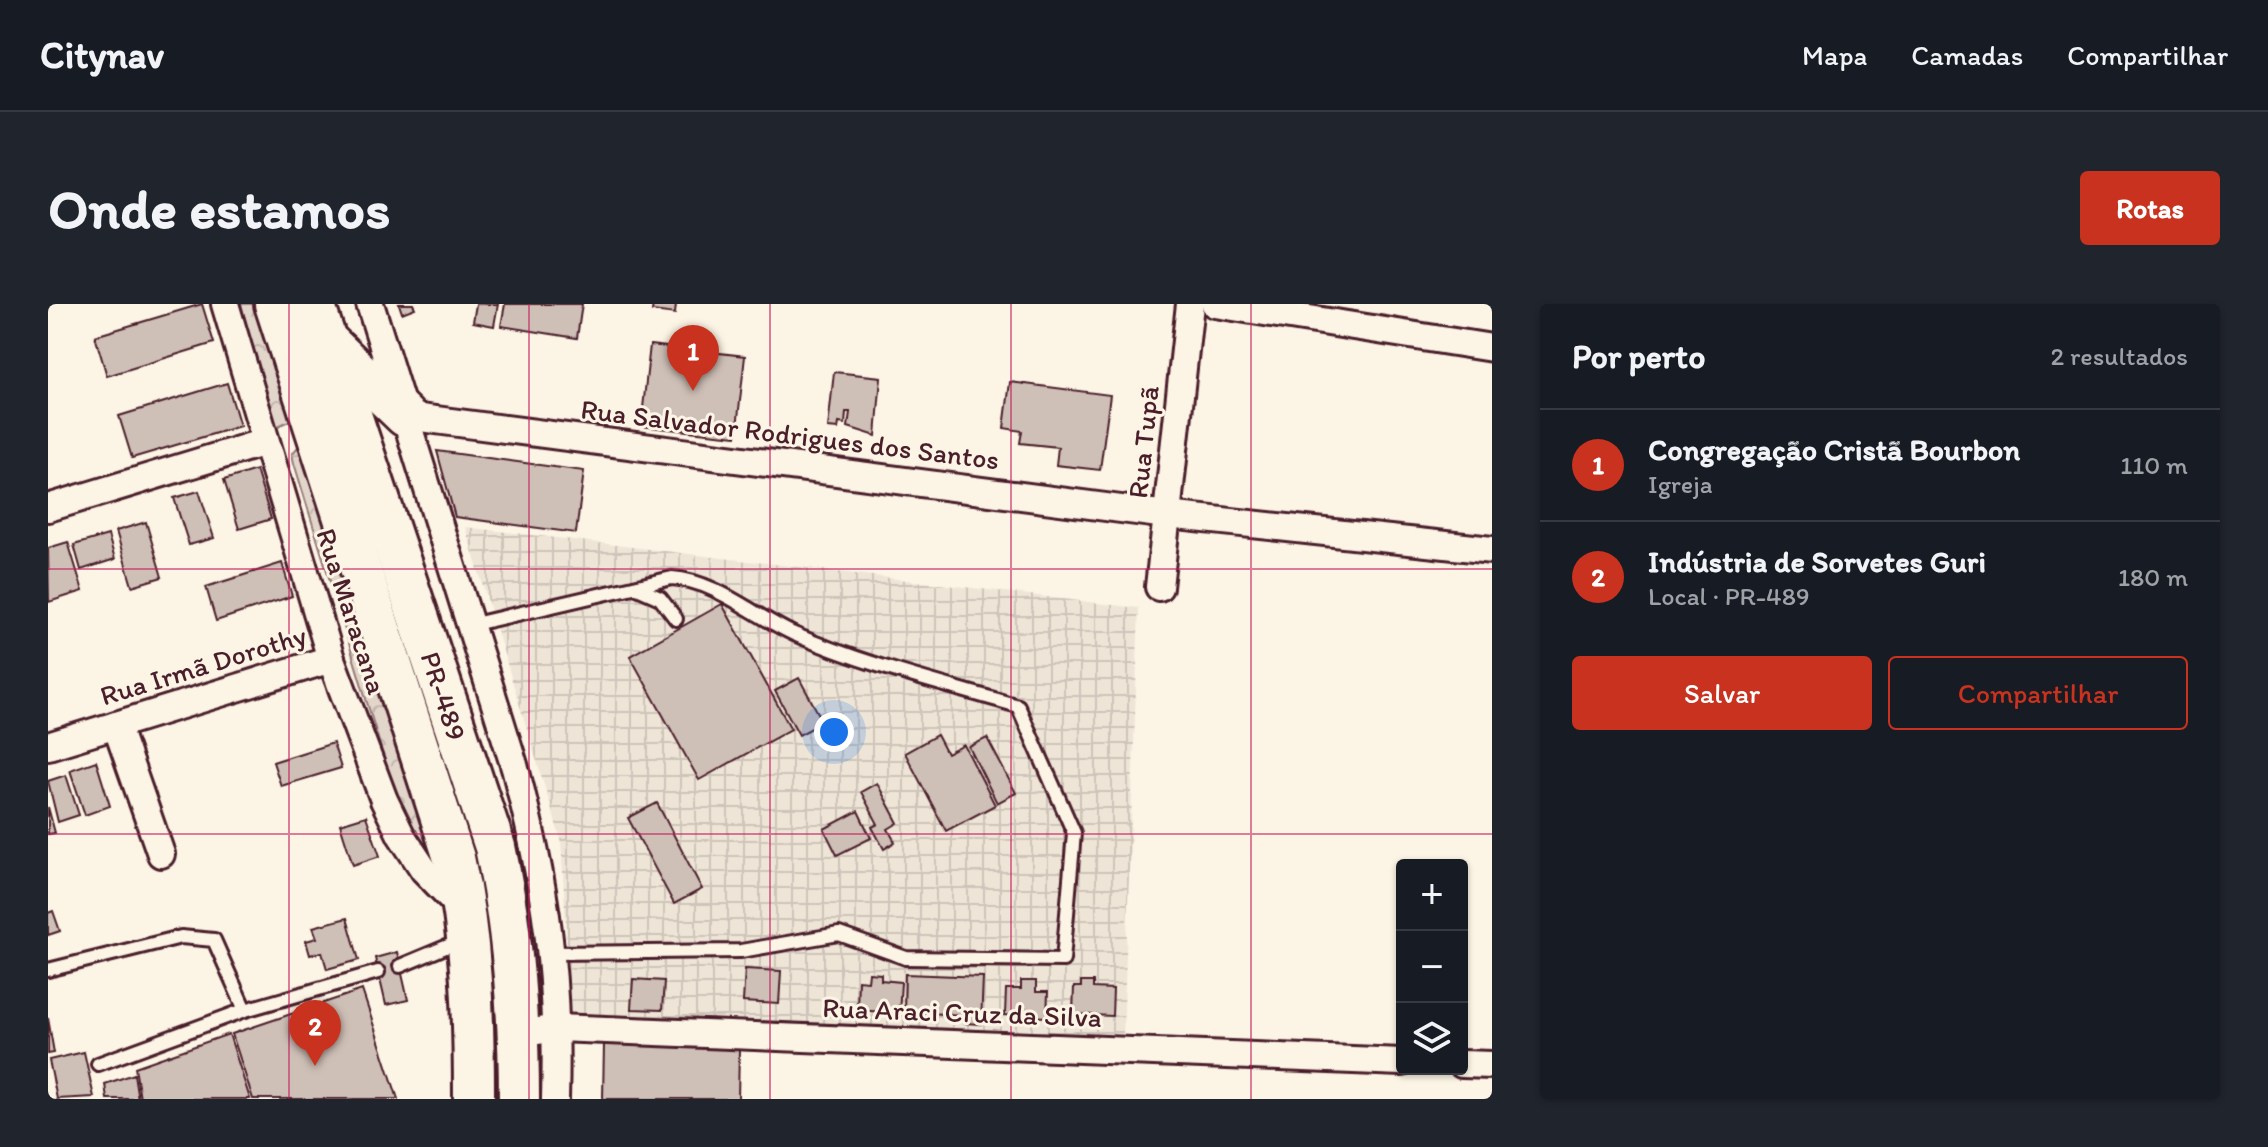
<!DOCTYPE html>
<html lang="pt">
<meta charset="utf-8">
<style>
body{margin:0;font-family:Itim,sans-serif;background:#20242c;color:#f1f3f6}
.controls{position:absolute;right:24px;bottom:24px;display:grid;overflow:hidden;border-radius:8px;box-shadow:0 2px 6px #0004}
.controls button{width:72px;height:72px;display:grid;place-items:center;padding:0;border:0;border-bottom:2px solid #363941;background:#171b24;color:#f1f3f6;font:40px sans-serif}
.you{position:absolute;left:786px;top:428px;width:28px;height:28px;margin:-20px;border:6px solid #fff;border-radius:50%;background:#1a73e8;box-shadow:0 0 0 12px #1a73e833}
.badge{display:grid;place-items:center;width:52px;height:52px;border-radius:50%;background:#c8321e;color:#fff;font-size:26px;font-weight:700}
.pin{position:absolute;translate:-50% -66px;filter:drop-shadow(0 2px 4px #0008)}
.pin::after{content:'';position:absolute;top:42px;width:28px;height:24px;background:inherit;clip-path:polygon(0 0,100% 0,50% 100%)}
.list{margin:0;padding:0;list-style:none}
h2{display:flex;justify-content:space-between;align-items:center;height:104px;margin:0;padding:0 32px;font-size:34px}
h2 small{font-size:26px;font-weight:400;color:#9ea1a6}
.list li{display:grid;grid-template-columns:52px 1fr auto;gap:24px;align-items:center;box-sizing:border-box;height:112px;padding:0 32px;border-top:2px solid #363941}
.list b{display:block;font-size:30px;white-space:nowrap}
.list p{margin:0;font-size:26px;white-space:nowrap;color:#9ea1a6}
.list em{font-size:26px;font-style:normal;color:#9ea1a6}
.actions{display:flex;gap:16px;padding:24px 32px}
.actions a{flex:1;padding:18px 0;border:2px solid #c8321e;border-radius:8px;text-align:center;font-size:28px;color:#c8321e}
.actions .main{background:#c8321e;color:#fff}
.icon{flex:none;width:44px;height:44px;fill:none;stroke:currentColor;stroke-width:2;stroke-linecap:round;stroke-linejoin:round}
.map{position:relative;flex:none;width:1444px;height:795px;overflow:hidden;border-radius:8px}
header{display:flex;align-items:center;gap:48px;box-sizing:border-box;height:112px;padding:0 40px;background:#171b24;border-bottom:2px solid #363941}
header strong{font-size:38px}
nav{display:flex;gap:44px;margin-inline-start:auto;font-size:28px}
.intro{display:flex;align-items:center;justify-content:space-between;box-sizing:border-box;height:192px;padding:0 48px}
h1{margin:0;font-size:56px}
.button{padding:20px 36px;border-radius:8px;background:#c8321e;color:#fff;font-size:28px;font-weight:700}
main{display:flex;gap:48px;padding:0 48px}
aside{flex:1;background:#171b24;border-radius:8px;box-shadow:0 2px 6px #0004}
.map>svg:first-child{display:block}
</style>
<header>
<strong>Citynav</strong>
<nav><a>Mapa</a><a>Camadas</a><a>Compartilhar</a></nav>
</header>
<div class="intro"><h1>Onde estamos</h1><a class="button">Rotas</a></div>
<main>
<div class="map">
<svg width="1444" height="795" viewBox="0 0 1444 795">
<defs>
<pattern id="industrial-grid" width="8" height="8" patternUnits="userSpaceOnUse" patternTransform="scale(2)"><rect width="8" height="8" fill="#eee5d7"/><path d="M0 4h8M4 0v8" fill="none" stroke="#cec4b9"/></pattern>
<pattern id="forest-crowns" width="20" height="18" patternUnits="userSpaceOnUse" patternTransform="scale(2)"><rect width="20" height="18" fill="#e2d5ca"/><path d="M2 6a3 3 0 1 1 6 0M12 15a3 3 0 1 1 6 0" fill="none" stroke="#c3b6ae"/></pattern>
</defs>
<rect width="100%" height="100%" fill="#fcf5e5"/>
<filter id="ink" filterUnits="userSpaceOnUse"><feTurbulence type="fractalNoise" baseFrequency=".0125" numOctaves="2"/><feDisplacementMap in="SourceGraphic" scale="16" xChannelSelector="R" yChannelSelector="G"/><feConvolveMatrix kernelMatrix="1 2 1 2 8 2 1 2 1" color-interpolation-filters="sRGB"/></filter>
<g filter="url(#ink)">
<path fill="url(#industrial-grid)" d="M417,223L1091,304L1075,733L523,712L513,536Z"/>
<g fill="url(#forest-crowns)" stroke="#967a7a" stroke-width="2">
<path d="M193,0H223L243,116L226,124Z"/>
<path d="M262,142L406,583L379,558L343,477L246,159L244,150L249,144Z"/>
</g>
<g fill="#cfc0b7" stroke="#4a1f2b" stroke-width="2">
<path d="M154,0L166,39L59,72L47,32Z"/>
<path d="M351,0H365L367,4L354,9Z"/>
<path d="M428,0H450L446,22L425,18Z"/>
<path d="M457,0H534L529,34L453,22Z"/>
<path d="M605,0H628L627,10L604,7Z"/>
<path d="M602,41L697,52L688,132L593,122Z"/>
<path d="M786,68L833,73L828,132L800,123L802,108H798L797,120L791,119L790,125L780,124Z"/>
<path d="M962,78L1062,91L1052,166L1008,161L1010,143L972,139L974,127L956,124Z"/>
<path d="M179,79L192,122L84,154L71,112Z"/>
<path d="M389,147L536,167L528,229L407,213Z"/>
<path d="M208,166L223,215L191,225L176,176Z"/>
<path d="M151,187L166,234L141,241L126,194Z"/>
<path d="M98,218L114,273L84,282L68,227Z"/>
<path d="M60,231L67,255L33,266L26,241Z"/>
<path d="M20,238L35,287L1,298L0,244Z"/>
<path d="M234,259L244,292L168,317L158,283Z"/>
<path d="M674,300L743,425L651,476L582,352Z"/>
<path d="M751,374L775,418L751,431L727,387Z"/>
<path d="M889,431L899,450L916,441L947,501L898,527L857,449Z"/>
<path d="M939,434L968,489L949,499L921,443Z"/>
<path d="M285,439L293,464L233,482L225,458Z"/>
<path d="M48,457L62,502L37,511L22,466Z"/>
<path d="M18,471L31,511L10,518L0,477Z"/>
<path d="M829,479L850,519L840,525L847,538L836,545L824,523L830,520L813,488Z"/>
<path d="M609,499L654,585L626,600L580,514Z"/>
<path d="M0,503L7,529L0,530Z"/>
<path d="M810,507L823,534L789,551L776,525Z"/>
<path d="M318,512L332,552L305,561L292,520Z"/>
<path d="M5,607L12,627L0,631V609Z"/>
<path d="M299,614L311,656L279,665L274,648L262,651L258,637L269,634L265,623Z"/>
<path d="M349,648L360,696L338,701L327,654Z"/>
<path d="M697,665L733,667L731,700L695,698Z"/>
<path d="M821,669L833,670V676L853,678L851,709L809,706L810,676L820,677Z"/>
<path d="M857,670L935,673L933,720L916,719L917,711L856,708Z"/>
<path d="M585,675L616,677L614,706L583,705Z"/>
<path d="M973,677H988V688H1000L999,713L957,711L958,685H973Z"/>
<path d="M1033,678H1045V684L1065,685L1064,712L1025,710L1026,683H1033Z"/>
<path d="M314,686L350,795H205L184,730Z"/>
<path d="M0,714L6,749L0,750Z"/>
<path d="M181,730L202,795H92L87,763Z"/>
<path d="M556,740L691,745L690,795H555Z"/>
<path d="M36,748L46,793L9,795L1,756Z"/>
<path d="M86,770L90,795H59L57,780Z"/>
</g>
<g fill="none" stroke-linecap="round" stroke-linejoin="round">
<defs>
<g id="lane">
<path d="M587,283L612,294L628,315"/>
<path d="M422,321L624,274C668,277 706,312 746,330C817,361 895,380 970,402L1026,529L1015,656L858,654L791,630L693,647L505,649"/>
<path d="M352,662L412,637"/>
<path d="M0,666L133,633L166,636L197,706"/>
<path d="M50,760L197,706L330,668"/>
</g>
<g id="street">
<path d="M177,0L283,355L336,496L353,531L376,566L414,605"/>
<path d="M322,0L467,464C498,582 511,672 507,795"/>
<path d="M1167,0L1444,44"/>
<path d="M357,112L1119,211L1444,246"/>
<path d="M0,204L217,138"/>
<path d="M1111,283L1142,0"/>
<path d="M68,421L113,550"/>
<path d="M0,442L283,355"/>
<path d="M471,730L509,724L1354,758"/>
<path d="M1414,760L1444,761"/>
</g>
<g id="primary">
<path d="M227,0L406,554C424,634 426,713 426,795"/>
<path d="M266,0L447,543C465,627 471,709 471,795"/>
<path d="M282,40L357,112"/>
</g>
</defs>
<use href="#lane" stroke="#4a1f2b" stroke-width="18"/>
<use href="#street" stroke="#4a1f2b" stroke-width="32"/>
<use href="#primary" stroke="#4a1f2b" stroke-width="46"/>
<use href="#lane" stroke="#fcf5e5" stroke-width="12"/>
<use href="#street" stroke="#fcf5e5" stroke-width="26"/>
<use href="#primary" stroke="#fcf5e5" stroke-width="40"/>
</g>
</g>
<path fill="none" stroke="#c2185b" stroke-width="2" stroke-opacity="0.55" d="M241,0V795M481,0V795M722,0V795M963,0V795M1203,0V795M0,265H1444M0,530H1444"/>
<g text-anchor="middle" stroke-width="6" stroke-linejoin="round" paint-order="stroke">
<g font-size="28" fill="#4a1f2b" stroke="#fcf5e5">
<text transform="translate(742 130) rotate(7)" y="10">Rua Salvador Rodrigues dos Santos</text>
<text transform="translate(1095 138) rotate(-84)" y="10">Rua Tupã</text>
<text transform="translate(304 307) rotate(72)" y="10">Rua Maracana</text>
<text transform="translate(155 361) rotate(-17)" y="10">Rua Irmã Dorothy</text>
<text transform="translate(396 392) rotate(72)" y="10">PR-489</text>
<text transform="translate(914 708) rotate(2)" y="10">Rua Araci Cruz da Silva</text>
</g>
</g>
</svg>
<div class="controls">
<button>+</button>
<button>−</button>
<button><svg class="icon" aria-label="layers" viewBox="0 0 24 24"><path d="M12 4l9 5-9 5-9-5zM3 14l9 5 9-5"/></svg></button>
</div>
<div class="you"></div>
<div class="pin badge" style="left:645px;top:87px">1</div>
<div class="pin badge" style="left:267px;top:762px">2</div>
</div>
<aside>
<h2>Por perto<small>2 resultados</small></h2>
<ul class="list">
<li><span class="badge">1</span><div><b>Congregação Cristã Bourbon</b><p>Igreja</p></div><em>110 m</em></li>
<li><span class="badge">2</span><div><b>Indústria de Sorvetes Guri</b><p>Local · PR-489</p></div><em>180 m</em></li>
</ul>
<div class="actions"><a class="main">Salvar</a><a>Compartilhar</a></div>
</aside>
</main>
